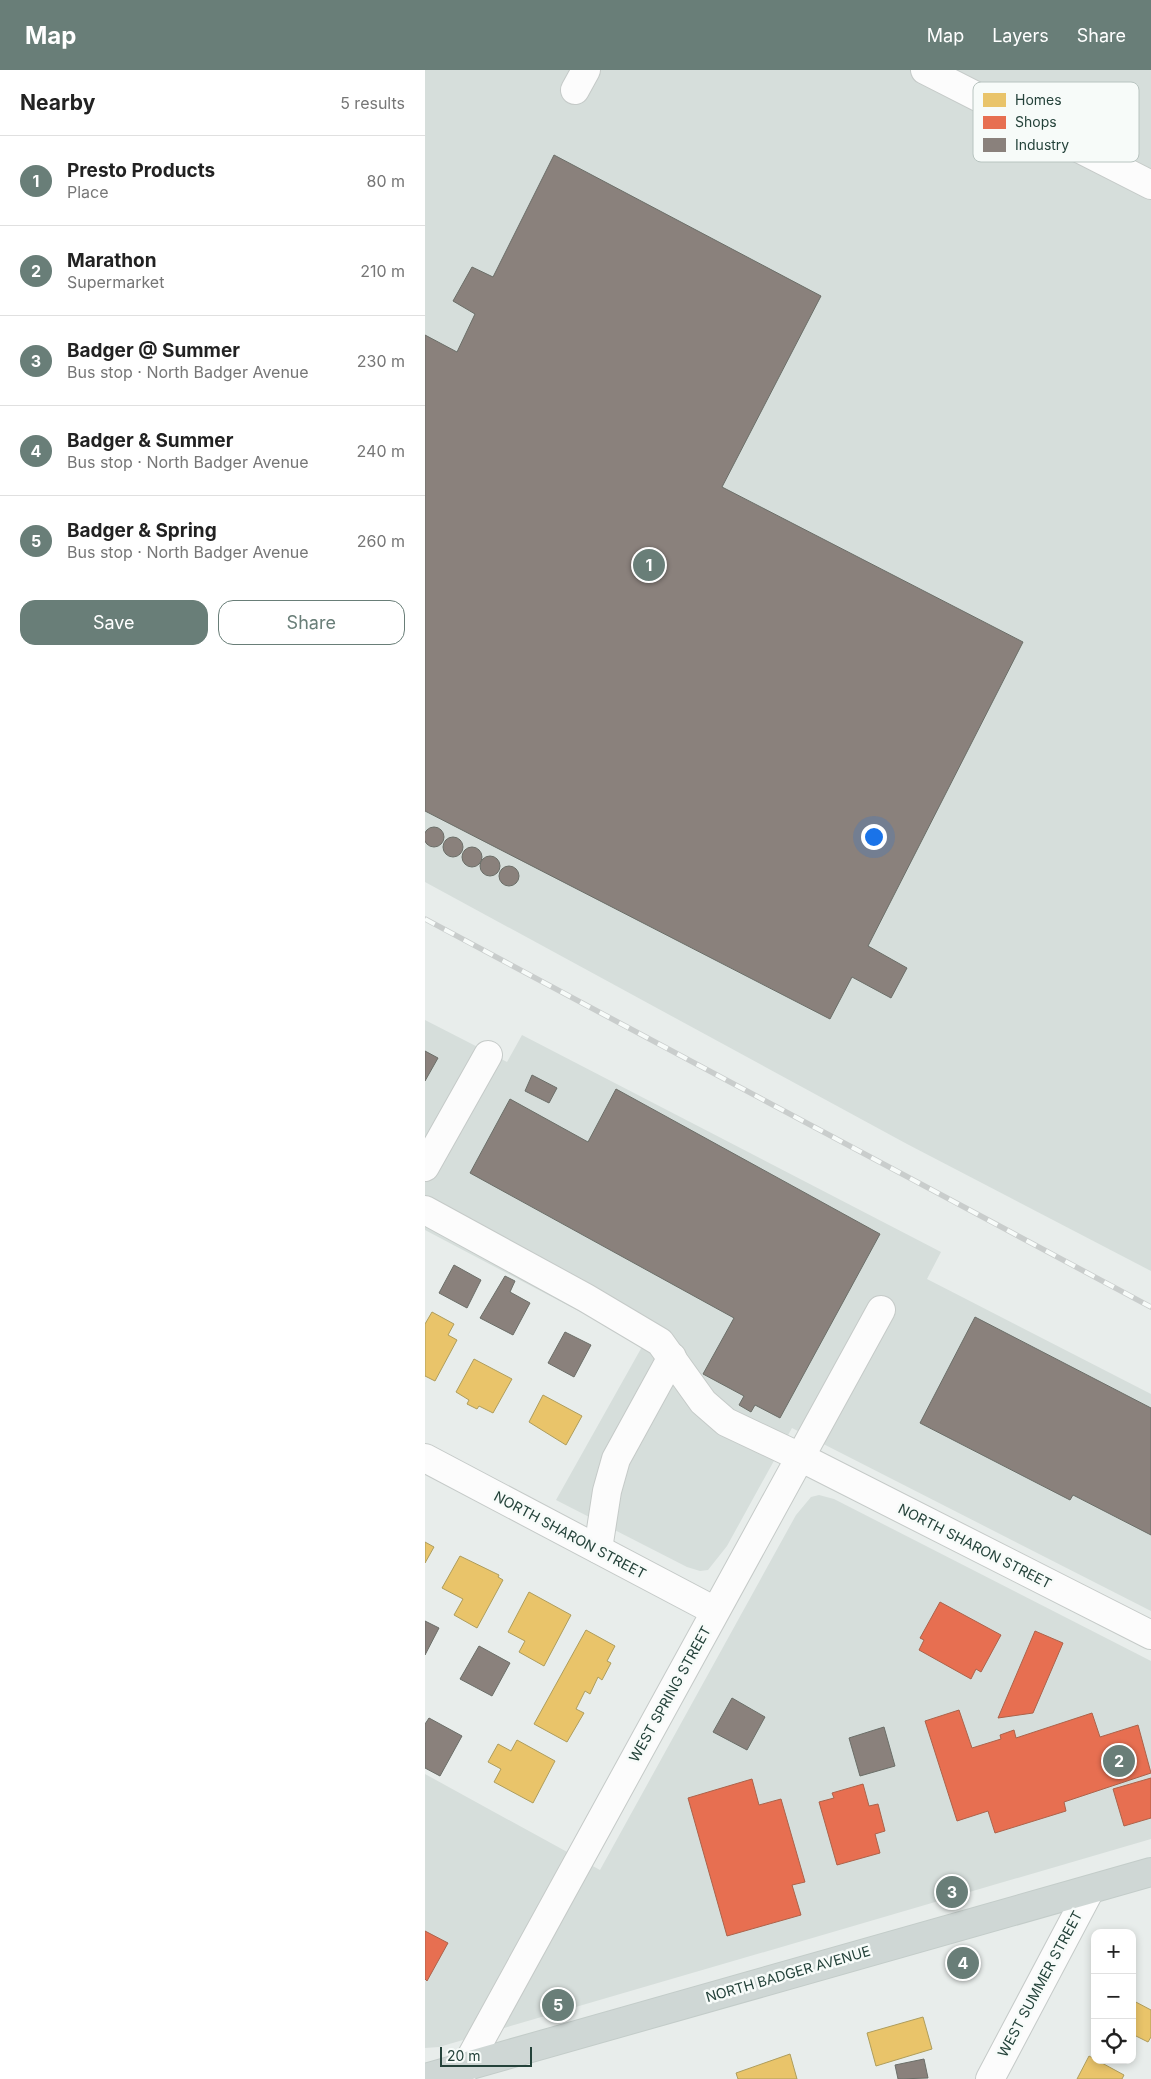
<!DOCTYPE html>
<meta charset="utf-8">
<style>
body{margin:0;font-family:Inter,sans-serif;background:#f6f6f6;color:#222}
.controls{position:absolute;right:15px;bottom:15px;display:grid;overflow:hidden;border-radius:10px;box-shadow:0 2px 8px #0003}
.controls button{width:45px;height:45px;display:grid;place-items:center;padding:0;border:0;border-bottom:1px solid #e0e0e0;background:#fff;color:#222;font:25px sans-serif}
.scale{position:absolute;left:15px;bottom:12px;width:92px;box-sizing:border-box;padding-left:5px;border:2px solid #24423a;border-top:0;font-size:14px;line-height:18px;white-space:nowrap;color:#24423a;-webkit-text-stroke:4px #f7fbf9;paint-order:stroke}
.you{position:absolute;left:448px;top:766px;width:18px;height:18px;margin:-12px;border:4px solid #fff;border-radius:50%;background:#1a73e8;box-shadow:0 0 0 8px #1a73e833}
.badge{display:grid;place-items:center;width:32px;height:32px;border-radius:50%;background:#697e78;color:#fff;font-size:16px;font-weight:700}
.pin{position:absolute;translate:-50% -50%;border:2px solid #fff;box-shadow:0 1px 5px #0006}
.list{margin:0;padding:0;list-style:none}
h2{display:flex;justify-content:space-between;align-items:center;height:65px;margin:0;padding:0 20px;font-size:21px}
h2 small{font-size:16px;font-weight:400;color:#767676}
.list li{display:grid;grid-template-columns:32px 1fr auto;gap:15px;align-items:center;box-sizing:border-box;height:90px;padding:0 20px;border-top:1px solid #e0e0e0}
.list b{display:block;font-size:19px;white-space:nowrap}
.list p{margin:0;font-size:16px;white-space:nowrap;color:#767676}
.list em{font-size:16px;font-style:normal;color:#767676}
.actions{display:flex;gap:10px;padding:15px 20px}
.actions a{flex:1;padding:11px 0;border:1px solid #697e78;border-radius:15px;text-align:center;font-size:18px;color:#697e78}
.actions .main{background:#697e78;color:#fff}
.icon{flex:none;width:28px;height:28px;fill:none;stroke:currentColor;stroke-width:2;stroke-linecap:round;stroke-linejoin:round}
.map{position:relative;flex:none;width:726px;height:2009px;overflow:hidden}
header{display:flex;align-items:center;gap:30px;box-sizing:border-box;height:70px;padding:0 25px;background:#697e78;color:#fff}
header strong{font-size:24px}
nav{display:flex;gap:28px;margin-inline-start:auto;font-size:18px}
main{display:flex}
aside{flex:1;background:#fff}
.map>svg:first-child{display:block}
</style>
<header>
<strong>Map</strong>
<nav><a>Map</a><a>Layers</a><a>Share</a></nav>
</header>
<main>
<aside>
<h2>Nearby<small>5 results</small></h2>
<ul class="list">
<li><span class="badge">1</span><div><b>Presto Products</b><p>Place</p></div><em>80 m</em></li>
<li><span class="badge">2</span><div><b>Marathon</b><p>Supermarket</p></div><em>210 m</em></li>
<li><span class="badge">3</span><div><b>Badger @ Summer</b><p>Bus stop · North Badger Avenue</p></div><em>230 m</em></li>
<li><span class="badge">4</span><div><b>Badger &amp; Summer</b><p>Bus stop · North Badger Avenue</p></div><em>240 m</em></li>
<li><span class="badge">5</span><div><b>Badger &amp; Spring</b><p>Bus stop · North Badger Avenue</p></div><em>260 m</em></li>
</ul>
<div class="actions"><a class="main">Save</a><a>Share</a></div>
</aside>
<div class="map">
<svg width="726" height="2009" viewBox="0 0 726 2009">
<rect width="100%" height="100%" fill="#e8edeb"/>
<g fill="#d6dedb">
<path d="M0,0H726V1201L482,1074L0,812Z"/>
<path d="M0,950L82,992L97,965L516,1182L502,1209L726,1324V1541L367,1358L302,1476L283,1500L275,1501L262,1497L131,1430L218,1275L0,1160Z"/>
<path d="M394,1425L409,1429L726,1591V1769L14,1977L0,1978V1704L175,1800L371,1445L386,1427Z"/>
</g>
<g fill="#e9c46a" stroke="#ae9d5c">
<path d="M7,1242L29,1254L23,1265L32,1270L10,1311L0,1306V1254Z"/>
<path d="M49,1289L87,1309L68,1343L54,1336L52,1339L42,1334L44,1330L31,1322Z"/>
<path d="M118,1325L157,1346L141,1375L104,1352Z"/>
<path d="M0,1472L9,1477L0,1493Z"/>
<path d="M35,1486L74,1505L73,1507L78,1510L52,1558L29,1545L38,1529L17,1518Z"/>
<path d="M104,1522L146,1545L119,1596L94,1582L100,1571L83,1562Z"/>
<path d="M161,1560L190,1576L182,1591L186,1593L177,1610L173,1607L165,1624L160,1621L151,1639L159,1643L142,1672L109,1654Z"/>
<path d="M92,1670L130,1691L108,1733L69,1712L76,1699L63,1692L73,1674L86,1681Z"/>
<path d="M707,1930L726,1940V1967L723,1972L707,1964Z"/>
<path d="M498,1947L507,1979L451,1996L442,1963Z"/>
<path d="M365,1984L372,2009H313L311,2003Z"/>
<path d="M664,1986L699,2005L697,2009H652Z"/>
</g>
<g fill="#e76f51" stroke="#ac624a">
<path d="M515,1532L576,1565L556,1602L551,1599L546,1609L494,1580L499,1570L495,1568Z"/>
<path d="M610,1561L638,1573L608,1643L573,1648Z"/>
<path d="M534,1640L547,1678L576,1669L575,1665L589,1660L591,1668L667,1643L675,1667L713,1655L726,1703L639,1732L641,1741L570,1763L563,1741L532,1751L500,1651Z"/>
<path d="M726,1708V1748L699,1756L688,1719Z"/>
<path d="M327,1709L334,1735L356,1729L380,1812L367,1815L376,1845L302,1866L263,1728Z"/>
<path d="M438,1714L444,1736L453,1734L460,1761L450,1764L455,1783L412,1795L394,1732L409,1728L407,1723Z"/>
<path d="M0,1861L23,1873L2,1911L0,1909Z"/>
</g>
<g fill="#8a817c" stroke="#6b6e68">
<path d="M129,85L396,226L297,417L598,572L443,876L482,898L466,928L427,907L405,949L0,741V265L32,282L50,244L28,231L47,197L68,207Z"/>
<circle cx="9" cy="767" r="10"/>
<circle cx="28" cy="777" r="10"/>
<circle cx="47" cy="787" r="10"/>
<circle cx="65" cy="796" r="10"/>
<circle cx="84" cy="806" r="10"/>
<path d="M0,981L13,988L0,1011Z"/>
<path d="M107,1005L132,1018L124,1033L100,1021Z"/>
<path d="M191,1019L455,1164L355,1348L330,1335L326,1342L314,1335L319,1326L278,1304L309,1248L45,1103L85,1029L163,1072Z"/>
<path d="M29,1195L56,1210L42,1238L14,1223Z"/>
<path d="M80,1206L90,1211L85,1222L105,1233L88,1265L55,1248Z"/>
<path d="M550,1247L726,1338V1465L648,1425L645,1430L495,1353Z"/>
<path d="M140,1262L166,1275L149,1307L123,1293Z"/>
<path d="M0,1551L14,1558L0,1585Z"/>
<path d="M54,1576L85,1593L67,1626L35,1609Z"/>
<path d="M307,1628L340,1647L322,1680L288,1662Z"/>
<path d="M4,1648L37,1666L15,1706L0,1698V1654Z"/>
<path d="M459,1657L470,1696L435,1706L424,1668Z"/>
<path d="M499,1989L503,2008L473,2009L470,1995Z"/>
</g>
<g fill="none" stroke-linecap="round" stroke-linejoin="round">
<defs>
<g id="minor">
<path d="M500,0L726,115"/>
<path d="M150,20L161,0"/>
<path d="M0,1097L63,985"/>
<path d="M0,1140L161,1228L235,1272L278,1332L301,1352L375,1387L726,1565"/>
<path d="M0,1388L290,1541"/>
<path d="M173,1479L182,1421L191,1389L247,1287"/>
<path d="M34,2009L456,1240"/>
<path d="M565,2009L665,1820"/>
</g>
<path id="major" d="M0,2008L726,1802"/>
</defs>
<use href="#minor" stroke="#c5cac8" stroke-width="30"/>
<use href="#major" stroke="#c3ccc9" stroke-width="30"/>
<use href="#minor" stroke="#fcfcfc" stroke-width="28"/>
<use href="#major" stroke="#cfd7d5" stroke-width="28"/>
<defs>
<path id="rail" d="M0,849L726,1237"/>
</defs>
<use href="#rail" stroke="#c9cdcc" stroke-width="5.5"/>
<use href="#rail" stroke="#f7fbf9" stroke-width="4" stroke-dasharray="11" stroke-linecap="butt"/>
</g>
<g text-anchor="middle" stroke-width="5" stroke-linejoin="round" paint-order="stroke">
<g font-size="14" fill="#24423a" stroke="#f7fbf9">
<text transform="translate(145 1465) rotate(28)" y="5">NORTH SHARON STREET</text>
<text transform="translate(550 1476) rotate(27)" y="5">NORTH SHARON STREET</text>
<text transform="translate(245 1624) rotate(-61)" y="5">WEST SPRING STREET</text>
<text transform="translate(363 1904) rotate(-16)" y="5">NORTH BADGER AVENUE</text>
<text transform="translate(615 1914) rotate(-62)" y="5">WEST SUMMER STREET</text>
</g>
</g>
<rect x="548" y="12" width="166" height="80" rx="8" fill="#f7fbf9" stroke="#b8c4c0" stroke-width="1"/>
<rect x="558" y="23" width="23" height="14" fill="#e9c46a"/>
<rect x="558" y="46" width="23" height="13" fill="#e76f51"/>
<rect x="558" y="68" width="23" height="14" fill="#8a817c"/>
<g font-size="14" fill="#24423a">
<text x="590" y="35">Homes</text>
<text x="590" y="57">Shops</text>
<text x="590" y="80">Industry</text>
</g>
</svg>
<div class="controls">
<button>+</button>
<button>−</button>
<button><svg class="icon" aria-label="locate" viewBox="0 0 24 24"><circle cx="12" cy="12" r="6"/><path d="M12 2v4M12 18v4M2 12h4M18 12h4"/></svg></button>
</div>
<div class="scale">20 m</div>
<div class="you"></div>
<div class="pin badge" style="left:224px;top:495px">1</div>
<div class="pin badge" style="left:694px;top:1691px">2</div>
<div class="pin badge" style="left:527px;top:1822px">3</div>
<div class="pin badge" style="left:538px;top:1893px">4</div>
<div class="pin badge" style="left:133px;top:1935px">5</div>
</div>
</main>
